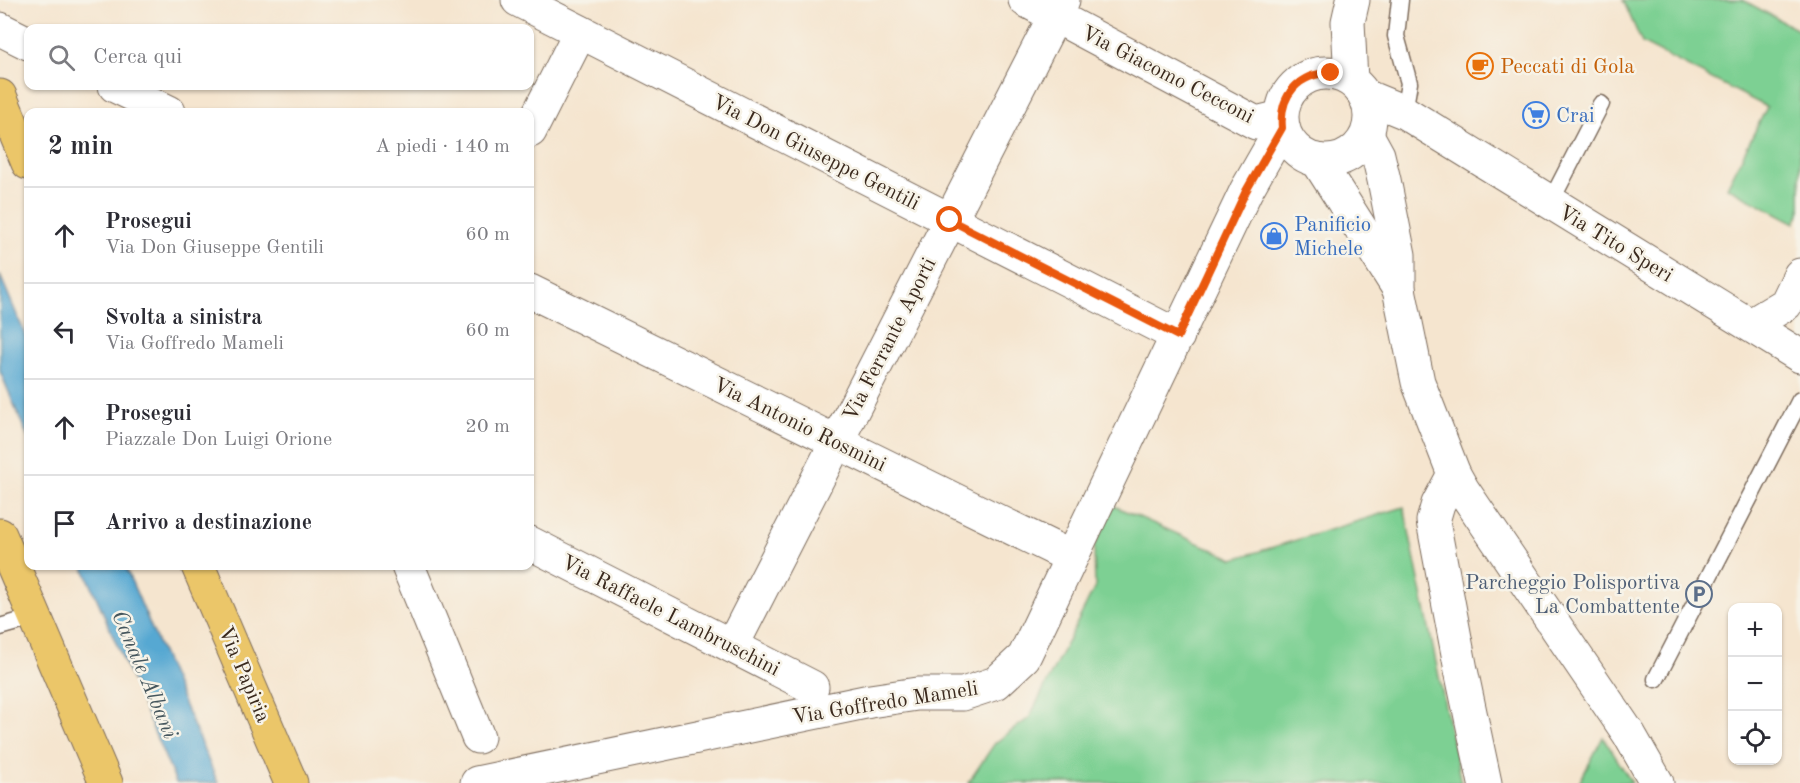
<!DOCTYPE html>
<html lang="it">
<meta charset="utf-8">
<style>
body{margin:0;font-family:"Old Standard TT",serif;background:#f7f7f7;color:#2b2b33}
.controls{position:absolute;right:18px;bottom:18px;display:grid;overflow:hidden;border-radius:12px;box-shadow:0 2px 4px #0004}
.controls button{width:54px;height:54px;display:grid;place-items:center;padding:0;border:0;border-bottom:2px solid #e1e1e2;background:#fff;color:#2b2b33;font:30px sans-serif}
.stop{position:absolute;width:18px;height:18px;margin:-14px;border:4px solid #ea580c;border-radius:50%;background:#fff}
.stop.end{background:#ea580c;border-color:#fff;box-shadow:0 2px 6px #0008}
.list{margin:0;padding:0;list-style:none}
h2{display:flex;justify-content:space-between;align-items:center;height:78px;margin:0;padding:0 24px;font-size:26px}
h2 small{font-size:20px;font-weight:400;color:#7c7c81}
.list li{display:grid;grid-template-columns:39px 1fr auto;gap:18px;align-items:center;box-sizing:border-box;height:96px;padding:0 24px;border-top:2px solid #e1e1e2}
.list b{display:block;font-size:22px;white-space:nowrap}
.list p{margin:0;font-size:20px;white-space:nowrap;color:#7c7c81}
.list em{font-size:20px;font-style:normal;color:#7c7c81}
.icon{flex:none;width:33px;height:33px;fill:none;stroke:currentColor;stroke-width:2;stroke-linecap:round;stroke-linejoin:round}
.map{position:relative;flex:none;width:1800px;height:783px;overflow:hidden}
.search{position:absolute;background:#fff;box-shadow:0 2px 4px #0004;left:24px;top:24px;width:510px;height:66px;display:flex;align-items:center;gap:15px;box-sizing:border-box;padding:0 21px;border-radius:12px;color:#7c7c81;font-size:22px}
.panel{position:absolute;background:#fff;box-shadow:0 2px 4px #0004;left:24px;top:108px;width:510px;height:462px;border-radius:12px}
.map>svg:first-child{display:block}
</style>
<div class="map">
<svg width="1800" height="783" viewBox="0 0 1800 783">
<rect width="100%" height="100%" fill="#f7f3e8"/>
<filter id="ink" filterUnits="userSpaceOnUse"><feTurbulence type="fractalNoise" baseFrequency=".0167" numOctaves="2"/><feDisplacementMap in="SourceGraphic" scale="12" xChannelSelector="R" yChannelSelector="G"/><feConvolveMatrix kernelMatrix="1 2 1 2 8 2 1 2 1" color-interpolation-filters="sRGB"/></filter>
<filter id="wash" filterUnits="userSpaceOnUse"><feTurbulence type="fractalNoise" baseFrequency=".008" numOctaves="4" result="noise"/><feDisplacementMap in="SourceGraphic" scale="24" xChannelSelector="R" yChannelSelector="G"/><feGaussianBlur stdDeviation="1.35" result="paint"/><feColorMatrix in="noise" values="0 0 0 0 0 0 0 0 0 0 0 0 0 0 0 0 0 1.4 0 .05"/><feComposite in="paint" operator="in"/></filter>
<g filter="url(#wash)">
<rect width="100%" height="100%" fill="#f5e5cf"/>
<g fill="#7dd093" stroke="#5c7d58" stroke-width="1.5">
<path d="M1623,0H1743L1800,31V213L1795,223L1727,187L1767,107L1642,43Z"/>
<path d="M1114,506L1234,559L1404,507L1461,783H968L995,743L1029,718L1095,587L1094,547Z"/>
<path d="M1603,737L1632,783H1579Z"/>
</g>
<g fill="#57a8d2" stroke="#496978" stroke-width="1.5">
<path d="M0,275L28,341V438L0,371Z"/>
<path d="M83,566H125L218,783H176Z"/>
</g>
</g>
<g filter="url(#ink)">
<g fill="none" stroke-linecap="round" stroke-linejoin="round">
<defs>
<g id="lane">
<path d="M1400,0L1396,36L1409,83L1404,112"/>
<path d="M1550,203L1601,104"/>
<path d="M0,627L35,617"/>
<path d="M1656,679L1800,400"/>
</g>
<g id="street">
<path d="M518,0L1178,336"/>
<path d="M1025,0L1256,123L1281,117"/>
<path d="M0,29L28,43"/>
<circle cx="1326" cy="117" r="44"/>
<path d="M1351,80L1348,22L1353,0"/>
<path d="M115,86L169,112"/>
<path d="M1365,96L1404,112L1800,356"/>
<path d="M530,131L580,32"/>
<path d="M1367,135L1378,155L1384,180L1399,255V289L1418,382L1454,474L1463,490L1629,734L1657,783"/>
<path d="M1317,160L1399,289"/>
<path d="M530,291L1071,557"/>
<path d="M1751,325L1786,304L1800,275"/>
<path d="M1454,474L1438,504L1433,521L1461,670L1485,783"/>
<path d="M530,543L812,687"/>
<path d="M408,566L478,737"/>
<path d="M732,646L1063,0"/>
<path d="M477,783L870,701L917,694H963L996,683L1024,657L1246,191L1282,128"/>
</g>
<g id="primary">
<path d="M0,96L28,163"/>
<path d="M0,535L106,783"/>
<path d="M198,566L291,783"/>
</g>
</defs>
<use href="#lane" stroke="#7c6b5c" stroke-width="19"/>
<use href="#street" stroke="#7c6b5c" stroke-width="35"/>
<use href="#primary" stroke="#7c6b5c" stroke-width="35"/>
<use href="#lane" stroke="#fff" stroke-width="16"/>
<use href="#street" stroke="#fff" stroke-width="33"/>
<use href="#primary" stroke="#ebc669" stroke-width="33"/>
</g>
</g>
<g fill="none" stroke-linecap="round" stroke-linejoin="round" filter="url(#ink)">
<path stroke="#ea580c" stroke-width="8" d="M950,220L1178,336L1246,191L1282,128C1279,95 1299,73 1331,73"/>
</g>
<defs>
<symbol id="cafe-ring" viewBox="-11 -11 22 22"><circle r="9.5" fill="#f7f3e8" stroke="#e8710a" stroke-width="1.5"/><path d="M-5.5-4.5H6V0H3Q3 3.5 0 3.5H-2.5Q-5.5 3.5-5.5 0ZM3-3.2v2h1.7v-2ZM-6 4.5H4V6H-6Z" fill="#e8710a"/></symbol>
<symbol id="supermarket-ring" viewBox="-11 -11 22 22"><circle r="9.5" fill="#f7f3e8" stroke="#3f7fe0" stroke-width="1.5"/><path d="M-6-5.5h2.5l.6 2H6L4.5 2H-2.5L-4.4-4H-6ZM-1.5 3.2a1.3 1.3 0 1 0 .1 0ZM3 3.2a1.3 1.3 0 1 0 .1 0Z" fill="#3f7fe0"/></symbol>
<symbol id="shop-ring" viewBox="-11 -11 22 22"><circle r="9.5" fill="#f7f3e8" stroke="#3f7fe0" stroke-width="1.5"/><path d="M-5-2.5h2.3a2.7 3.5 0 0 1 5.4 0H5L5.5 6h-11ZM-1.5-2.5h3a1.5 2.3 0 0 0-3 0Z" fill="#3f7fe0"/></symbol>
<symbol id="parking-ring" viewBox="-11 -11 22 22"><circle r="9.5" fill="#f7f3e8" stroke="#5c6f8a" stroke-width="1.5"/><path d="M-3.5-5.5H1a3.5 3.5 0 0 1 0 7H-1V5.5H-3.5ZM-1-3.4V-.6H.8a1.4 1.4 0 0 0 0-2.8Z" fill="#5c6f8a"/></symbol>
</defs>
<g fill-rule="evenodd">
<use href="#cafe-ring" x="1465" y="51" width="30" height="30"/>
<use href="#supermarket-ring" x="1521" y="100" width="30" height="30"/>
<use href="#shop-ring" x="1259" y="221" width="30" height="30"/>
<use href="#parking-ring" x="1684" y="579" width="30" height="30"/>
</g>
<g text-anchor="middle" stroke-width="5" stroke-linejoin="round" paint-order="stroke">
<g font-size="21" fill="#c56008" stroke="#f7f3e8" text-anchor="start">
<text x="1500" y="73">Peccati di Gola</text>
</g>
<g font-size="21" fill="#3b2a1e" stroke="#f7f3e8">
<text transform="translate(1168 74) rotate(27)" y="7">Via Giacomo Cecconi</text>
<text transform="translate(816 152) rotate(27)" y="7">Via Don Giuseppe Gentili</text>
<text transform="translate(1616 243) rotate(31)" y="7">Via Tito Speri</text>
<text transform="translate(889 339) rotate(-63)" y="7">Via Ferrante Aporti</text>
<text transform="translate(800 424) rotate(26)" y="7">Via Antonio Rosmini</text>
<text transform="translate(671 615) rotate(27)" y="7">Via Raffaele Lambruschini</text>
<text transform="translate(245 674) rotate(67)" y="7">Via Papiria</text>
<text transform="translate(885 702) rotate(-9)" y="7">Via Goffredo Mameli</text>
</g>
<g font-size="21" fill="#366cbe" stroke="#f7f3e8" text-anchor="start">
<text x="1556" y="122">Crai</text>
<text x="1294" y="231">Panificio<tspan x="1294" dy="24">Michele</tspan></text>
</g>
<g font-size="21" fill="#4e5e75" stroke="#f7f3e8" text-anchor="end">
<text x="1680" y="589">Parcheggio Polisportiva<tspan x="1680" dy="24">La Combattente</tspan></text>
</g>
<g font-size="22" font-style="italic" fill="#45565d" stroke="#f7f3e8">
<text transform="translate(146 674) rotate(67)" y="8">Canale Albani</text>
</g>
</g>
</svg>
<div class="controls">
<button>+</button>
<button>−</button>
<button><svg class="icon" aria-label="locate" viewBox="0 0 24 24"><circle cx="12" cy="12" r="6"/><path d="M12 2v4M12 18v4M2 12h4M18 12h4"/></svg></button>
</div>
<div class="stop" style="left:950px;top:220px"></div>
<div class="stop end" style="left:1331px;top:73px"></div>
<div class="search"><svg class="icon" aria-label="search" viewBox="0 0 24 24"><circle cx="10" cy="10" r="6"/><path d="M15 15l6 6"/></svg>Cerca qui</div>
<section class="panel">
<h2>2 min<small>A piedi · 140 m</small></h2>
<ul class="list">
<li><svg class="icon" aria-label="ahead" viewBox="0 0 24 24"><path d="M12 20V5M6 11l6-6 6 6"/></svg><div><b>Prosegui</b><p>Via Don Giuseppe Gentili</p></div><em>60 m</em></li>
<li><svg class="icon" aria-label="left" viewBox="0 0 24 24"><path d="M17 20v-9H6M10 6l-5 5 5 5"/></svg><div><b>Svolta a sinistra</b><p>Via Goffredo Mameli</p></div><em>60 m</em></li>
<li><svg class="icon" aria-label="ahead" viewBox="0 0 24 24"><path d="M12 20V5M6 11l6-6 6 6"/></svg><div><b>Prosegui</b><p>Piazzale Don Luigi Orione</p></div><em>20 m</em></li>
<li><svg class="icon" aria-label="arrive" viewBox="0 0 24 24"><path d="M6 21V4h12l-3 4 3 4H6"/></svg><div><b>Arrivo a destinazione</b></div></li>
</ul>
</section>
</div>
